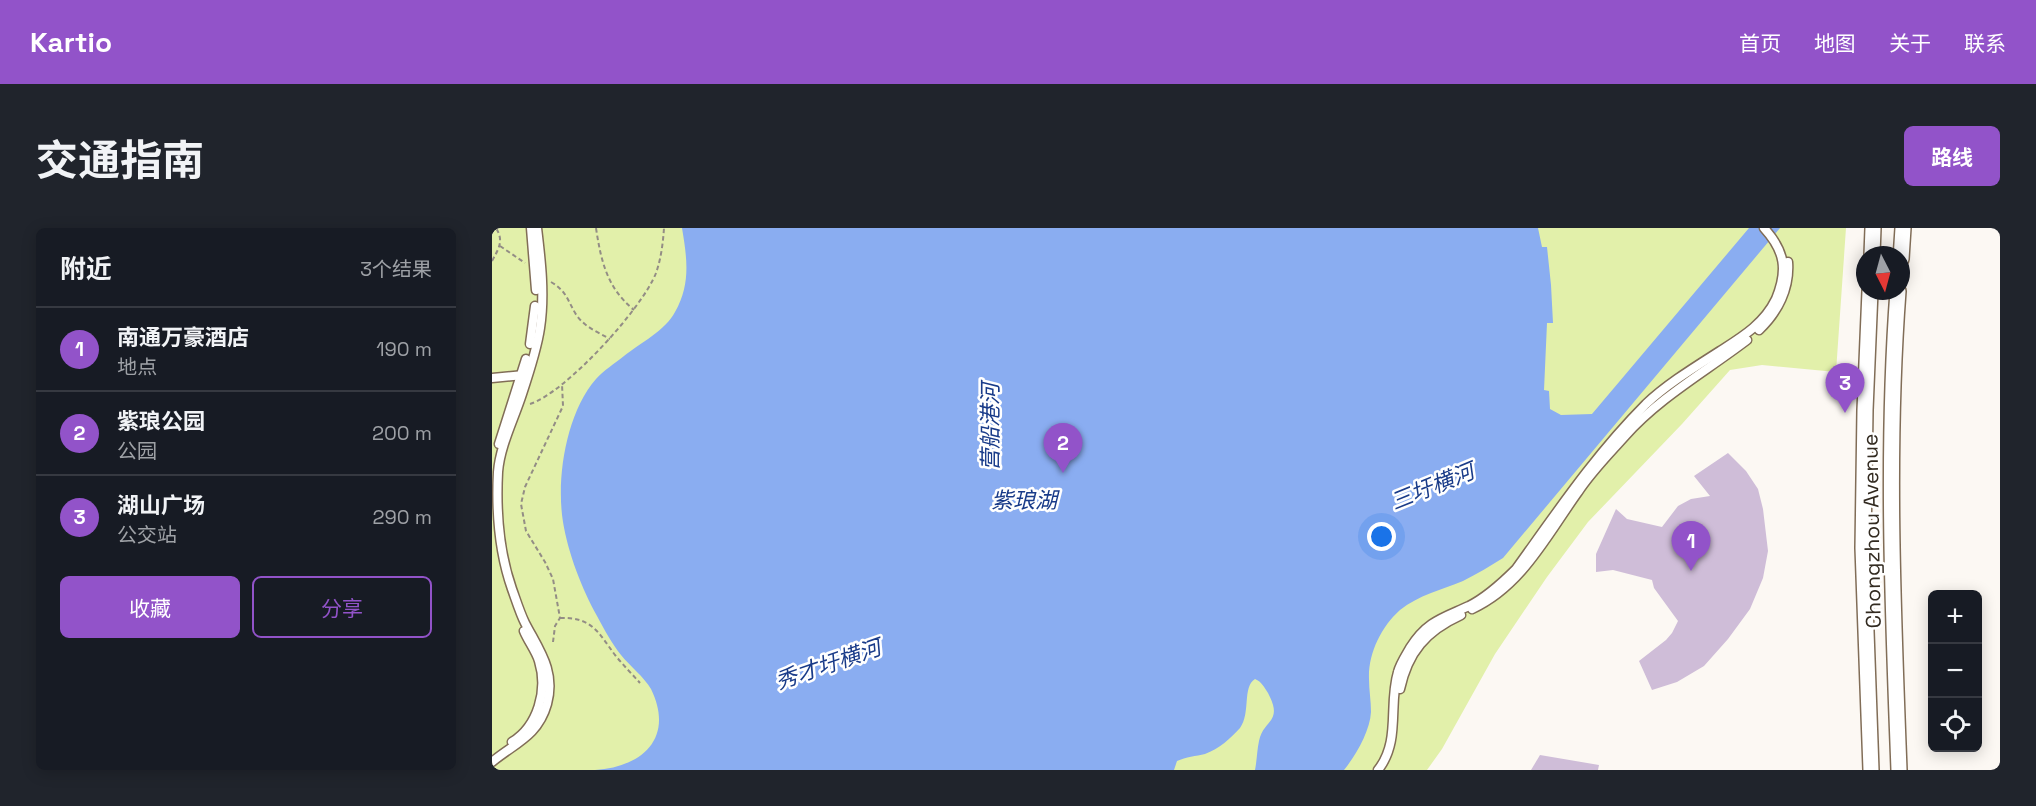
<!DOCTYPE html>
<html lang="zh">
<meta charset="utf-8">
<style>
body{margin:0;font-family:"Space Grotesk","Noto Sans SC",sans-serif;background:#20242c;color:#f1f3f6}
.controls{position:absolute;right:18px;bottom:18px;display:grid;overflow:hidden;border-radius:9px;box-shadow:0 3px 15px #0003}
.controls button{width:54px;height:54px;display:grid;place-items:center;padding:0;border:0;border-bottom:2px solid #363941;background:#171b24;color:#f1f3f6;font:30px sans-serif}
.compass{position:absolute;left:1364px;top:18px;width:54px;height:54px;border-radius:50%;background:#171b24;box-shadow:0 3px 15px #0003;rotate:174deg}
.you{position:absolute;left:890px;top:309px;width:21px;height:21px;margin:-15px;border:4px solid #fff;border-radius:50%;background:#1a73e8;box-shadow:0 0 0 9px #1a73e833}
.badge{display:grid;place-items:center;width:39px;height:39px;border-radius:50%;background:#9253c9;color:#fff;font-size:20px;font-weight:700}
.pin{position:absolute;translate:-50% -50px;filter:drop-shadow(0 2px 3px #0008)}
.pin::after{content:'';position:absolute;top:32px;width:21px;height:18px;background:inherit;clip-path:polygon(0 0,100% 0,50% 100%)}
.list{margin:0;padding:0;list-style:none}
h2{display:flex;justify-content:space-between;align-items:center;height:78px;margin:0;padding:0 24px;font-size:26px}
h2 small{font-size:20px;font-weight:400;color:#9ea1a6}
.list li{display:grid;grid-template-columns:39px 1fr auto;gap:18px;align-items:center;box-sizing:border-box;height:84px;padding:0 24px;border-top:2px solid #363941}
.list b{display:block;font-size:22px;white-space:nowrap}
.list p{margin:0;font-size:20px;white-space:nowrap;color:#9ea1a6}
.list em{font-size:20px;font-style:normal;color:#9ea1a6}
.actions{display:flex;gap:12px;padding:18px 24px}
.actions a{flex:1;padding:14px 0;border:2px solid #9253c9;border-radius:9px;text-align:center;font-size:21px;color:#9253c9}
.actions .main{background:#9253c9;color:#fff}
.icon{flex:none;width:33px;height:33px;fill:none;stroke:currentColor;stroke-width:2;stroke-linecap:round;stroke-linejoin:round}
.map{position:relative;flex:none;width:1508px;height:542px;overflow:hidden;border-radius:9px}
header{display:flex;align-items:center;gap:36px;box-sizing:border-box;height:84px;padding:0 30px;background:#9253c9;color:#fff}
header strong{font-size:28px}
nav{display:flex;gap:33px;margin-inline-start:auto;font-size:21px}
.intro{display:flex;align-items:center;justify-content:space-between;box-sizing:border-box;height:144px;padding:0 36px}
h1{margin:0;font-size:42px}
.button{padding:15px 27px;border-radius:9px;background:#9253c9;color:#fff;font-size:21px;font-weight:700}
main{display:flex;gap:36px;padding:0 36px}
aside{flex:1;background:#171b24;border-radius:9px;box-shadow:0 3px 15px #0003}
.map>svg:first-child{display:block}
</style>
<header>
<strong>Kartio</strong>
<nav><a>首页</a><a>地图</a><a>关于</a><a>联系</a></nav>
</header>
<div class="intro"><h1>交通指南</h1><a class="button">路线</a></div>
<main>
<aside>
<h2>附近<small>3个结果</small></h2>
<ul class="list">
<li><span class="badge">1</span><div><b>南通万豪酒店</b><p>地点</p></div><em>190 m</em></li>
<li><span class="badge">2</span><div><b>紫琅公园</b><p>公园</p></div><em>200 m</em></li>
<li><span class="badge">3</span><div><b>湖山广场</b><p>公交站</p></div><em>290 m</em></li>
</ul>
<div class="actions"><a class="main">收藏</a><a>分享</a></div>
</aside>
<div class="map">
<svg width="1508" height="542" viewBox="0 0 1508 542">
<rect width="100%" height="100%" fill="#fcf8f3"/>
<path fill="#e2f0aa" d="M0,0H1354L1344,144L1270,137L1238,142L1190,196L1096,294L1055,349L1003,426L950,521L935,542H0Z"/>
<path fill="#8aadf1" d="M190,0H1046L1050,19H1055L1059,57L1061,95H1055L1052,162L1057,163L1058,181L1069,187L1100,186L1257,0H1288L1011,330C998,338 985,346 971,353C949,362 927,367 908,382C889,399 876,426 877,451C877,462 879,473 879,484C878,503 864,527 852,542H763C765,532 765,522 767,513C771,491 792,495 776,465C772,459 770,454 763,451C750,459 759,485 748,500C739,510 727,521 713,526C704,528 694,529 685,533L682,542H103C150,539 183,510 159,461C152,449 138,438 129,427C120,416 112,401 105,388C90,361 76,325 71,294C64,251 74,185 104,151C111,143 123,135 132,128C147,116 174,102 183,84C199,56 195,30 190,0Z"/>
<g fill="#cfbdd8">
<path d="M1236,225L1254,243L1266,261L1271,281L1276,323L1271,350L1258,381L1236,411L1212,438L1185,454L1160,462L1147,433L1174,412L1180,405L1186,393L1162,360L1160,352L1121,342L1104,344V326L1124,281L1135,291L1170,299L1186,278L1199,271L1218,268L1202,248Z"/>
<path d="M1048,527L1107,537L1106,542H1039Z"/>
</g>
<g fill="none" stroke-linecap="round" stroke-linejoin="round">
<defs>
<g id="pedestrian">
<path d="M39,0L44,62"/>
<path d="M1267,102C1286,84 1298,60 1296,34"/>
<path d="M38,116L43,78"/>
<path d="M0,150L32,147"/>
<path d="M7,216L34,131"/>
<path d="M980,381C1030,358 1055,307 1086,264C1099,244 1117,226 1133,208C1168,169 1213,144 1255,112"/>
<path d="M908,461C916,424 934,403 969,387"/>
<path d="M20,514C46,498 56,462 47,433C44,423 36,413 32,403"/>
<path d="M0,534C23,515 46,508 55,476C64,443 47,422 33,395C28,385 24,372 20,361C7,324 4,283 6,244C8,218 22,191 30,166C37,145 45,121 48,100C53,67 49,33 45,0"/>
<path d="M886,542C909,513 896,477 906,444C908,436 914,427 918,420C935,393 951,390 977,378C995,369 1010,355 1024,341C1065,284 1104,226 1154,176C1175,156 1203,139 1228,123C1250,109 1272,96 1284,71C1296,42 1293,23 1272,0"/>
</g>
<g id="secondary">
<path d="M1380,27L1381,0"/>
<path d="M1409,31L1411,0"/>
<path d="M1378,63L1373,182L1371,320L1379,542"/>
<path d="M1406,63C1394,223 1401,382 1407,542"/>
</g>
</defs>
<use href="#pedestrian" stroke="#816d57" stroke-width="11"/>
<use href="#secondary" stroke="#816d57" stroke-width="18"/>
<g stroke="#938d85" stroke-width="2" stroke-dasharray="4.5 3" stroke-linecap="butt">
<path d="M104,0C109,33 115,60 142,82"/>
<path d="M8,18L33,35"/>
<path d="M0,33C7,20 12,13 4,0"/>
<path d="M59,54C75,63 76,74 85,88C93,99 107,105 118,111"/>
<path d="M38,176C73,165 150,81 164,45C169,31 171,15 172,0"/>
<path d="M68,390C100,389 106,404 123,427C131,437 140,446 148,455"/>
<path d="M61,414L63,398L68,390L61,351L53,334L34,303L29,276L33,259L71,178L70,156"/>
</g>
<use href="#pedestrian" stroke="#fff" stroke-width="8"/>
<use href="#secondary" stroke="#fff" stroke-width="15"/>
</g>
<g text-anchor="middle" stroke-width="5" stroke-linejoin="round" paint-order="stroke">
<g font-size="21" fill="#322a20" stroke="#fff">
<text transform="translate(1380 303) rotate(-91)" y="7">Chongzhou Avenue</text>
</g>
<g font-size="22" font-style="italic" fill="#193b89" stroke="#fff">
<text transform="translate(498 199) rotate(-90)" y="8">营船港河</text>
<text transform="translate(940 258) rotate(-22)" y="8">三圩横河</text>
<text x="532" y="280">紫琅湖</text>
<text transform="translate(336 436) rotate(-19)" y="8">秀才圩横河</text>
</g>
</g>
</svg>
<div class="controls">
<button>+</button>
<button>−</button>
<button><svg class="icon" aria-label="locate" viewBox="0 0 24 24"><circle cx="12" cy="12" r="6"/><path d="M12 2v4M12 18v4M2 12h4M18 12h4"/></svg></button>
</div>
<svg class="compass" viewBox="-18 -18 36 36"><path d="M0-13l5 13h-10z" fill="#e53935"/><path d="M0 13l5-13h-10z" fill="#9ea1a6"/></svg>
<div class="you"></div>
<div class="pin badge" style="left:1199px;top:343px">1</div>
<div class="pin badge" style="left:571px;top:245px">2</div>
<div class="pin badge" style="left:1353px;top:185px">3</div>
</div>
</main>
